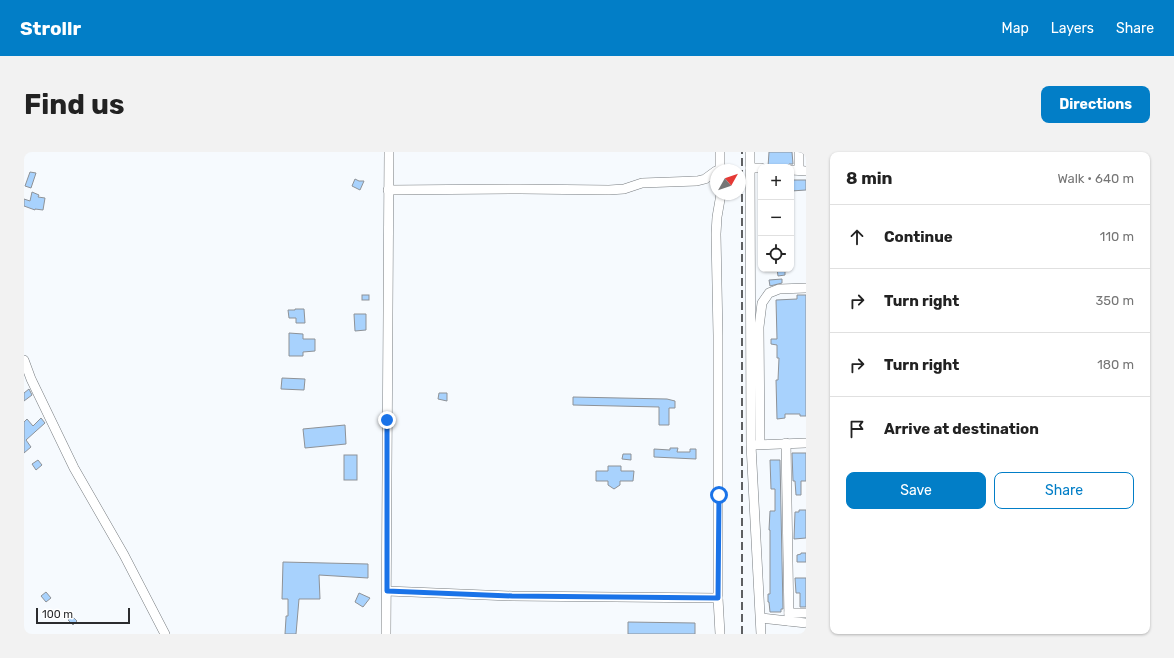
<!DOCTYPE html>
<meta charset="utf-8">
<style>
body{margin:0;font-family:Rubik,sans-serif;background:#f2f2f2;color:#222}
.controls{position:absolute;right:12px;top:12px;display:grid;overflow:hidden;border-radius:8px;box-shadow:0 1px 3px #0004}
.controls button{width:36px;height:36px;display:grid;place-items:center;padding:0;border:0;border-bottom:1px solid #e0e0e0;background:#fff;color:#222;font:20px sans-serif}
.compass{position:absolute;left:686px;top:12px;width:36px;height:36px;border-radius:50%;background:#fff;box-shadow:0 1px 3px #0004;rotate:50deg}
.scale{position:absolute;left:12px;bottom:10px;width:94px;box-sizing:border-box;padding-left:4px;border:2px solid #2b2c2e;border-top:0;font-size:11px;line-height:14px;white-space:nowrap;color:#2b2c2e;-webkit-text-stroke:3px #fff;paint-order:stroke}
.stop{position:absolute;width:12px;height:12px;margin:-9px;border:3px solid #1a73e8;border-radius:50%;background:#fff}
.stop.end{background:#1a73e8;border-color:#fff;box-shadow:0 1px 4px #0008}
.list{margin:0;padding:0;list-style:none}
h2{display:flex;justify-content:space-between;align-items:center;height:52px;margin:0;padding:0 16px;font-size:17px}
h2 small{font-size:13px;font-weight:400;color:#767676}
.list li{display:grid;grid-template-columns:26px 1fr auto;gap:12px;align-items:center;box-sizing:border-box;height:64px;padding:0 16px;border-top:1px solid #e0e0e0}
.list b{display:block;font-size:15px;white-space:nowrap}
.list em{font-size:13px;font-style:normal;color:#767676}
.actions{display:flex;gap:8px;padding:12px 16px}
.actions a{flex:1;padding:9px 0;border:1px solid #027ec7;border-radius:8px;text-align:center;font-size:14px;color:#027ec7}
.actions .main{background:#027ec7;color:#fff}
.icon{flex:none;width:22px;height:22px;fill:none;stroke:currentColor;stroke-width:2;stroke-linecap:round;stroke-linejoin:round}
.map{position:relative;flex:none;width:782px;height:482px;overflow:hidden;border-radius:8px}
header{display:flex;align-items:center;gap:24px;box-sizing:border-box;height:56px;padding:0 20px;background:#027ec7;color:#fff}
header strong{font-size:19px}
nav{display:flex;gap:22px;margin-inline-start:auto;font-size:14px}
.intro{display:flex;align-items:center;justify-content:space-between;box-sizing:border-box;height:96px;padding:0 24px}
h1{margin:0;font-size:28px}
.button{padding:10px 18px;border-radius:8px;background:#027ec7;color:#fff;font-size:14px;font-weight:700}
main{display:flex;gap:24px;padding:0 24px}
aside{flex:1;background:#fff;border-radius:8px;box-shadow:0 1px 3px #0004}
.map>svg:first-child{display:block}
</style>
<header>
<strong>Strollr</strong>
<nav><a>Map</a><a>Layers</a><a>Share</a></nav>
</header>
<div class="intro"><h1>Find us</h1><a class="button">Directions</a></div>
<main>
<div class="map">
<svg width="782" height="482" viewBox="0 0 782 482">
<rect width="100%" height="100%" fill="#f6fafe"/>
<g fill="#a8d2fd" stroke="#8e9297">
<path d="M745,0H768L769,12H765L762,15H744Z"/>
<path d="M6,20L12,21L7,36L1,34Z"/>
<path d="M331,27L335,29H340L336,38L328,34Z"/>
<path d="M767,28H782V38L767,39Z"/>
<path d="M8,40L15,43L14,45L21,46L19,58L11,57V58L0,54V47L6,49Z"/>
<path d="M753,117H761V123L754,124Z"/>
<path d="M758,127V131L746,134L745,128Z"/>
<rect x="338" y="143" width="7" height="5"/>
<path d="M773,143H782V264H776V262H761V266L753,267L752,228H754L755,206H753V193L747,192V187H753L752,148L773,147Z"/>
<path d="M271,157H280L281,171H272V166H265L264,158H271Z"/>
<path d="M330,162H342V178L331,179Z"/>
<path d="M265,181L279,182V187H291V199L279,200V204H265Z"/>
<path d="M258,226L281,227L280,238L257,237Z"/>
<path d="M5,237L8,243L0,249V241Z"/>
<path d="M415,241H423V249L414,247Z"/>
<path d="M549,245L643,247L651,249V256H645V273H635V255L549,253Z"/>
<path d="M17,266L21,271L2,288L7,295L0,301V270L3,267L9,274Z"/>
<path d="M321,273L322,292L281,296L279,277Z"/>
<path d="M646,296H654L653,300H666V297H672V307L630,305V297L646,298Z"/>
<path d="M768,301H782V329H777V343H772L771,329H769Z"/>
<path d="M599,302H607V308L598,307Z"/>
<rect x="320" y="303" width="13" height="25"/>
<path d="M14,308L18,313L12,318L8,312Z"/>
<path d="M746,308H756L759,457H757V460H746L745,450H744V442H746V378H745L746,359H751V337H747Z"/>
<path d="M584,314H597V319H610L609,329H596V333L590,337L584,333V329H572V319H584Z"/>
<path d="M775,358H782V386L770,387L771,360H775Z"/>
<path d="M777,401H782V410H773V403L777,402Z"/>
<path d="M259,410L344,412V426L295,423L296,447H275L272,482H261L262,466V464H264V447H258Z"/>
<path d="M771,426H782V455H776V441H772Z"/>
<path d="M22,440L27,446L22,450L17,444Z"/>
<path d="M335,441L346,446L339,455L331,450Z"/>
<path d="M48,464L53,469L49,473L44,468Z"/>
<path d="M604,470L671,471V482H604Z"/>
</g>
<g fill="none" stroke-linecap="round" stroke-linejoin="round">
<defs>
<g id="minor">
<path d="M726,0L727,293L737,482"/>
<path d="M726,16H737"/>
<path d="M696,18V0"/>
<path d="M767,18L782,19"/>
<path d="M775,18V0"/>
<path d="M364,38L496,37L585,38L600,37L618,31L673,29L681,27L692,19"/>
<path d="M0,208L7,227L50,316L100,403L141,482"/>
<path d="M762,291L765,469"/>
<path d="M736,292L735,175L738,151L745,141L755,137L782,136"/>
<path d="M731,293L782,291"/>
<path d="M363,439L488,444L694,446"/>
<path d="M765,461H782"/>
<path d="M737,466L782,471"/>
<path d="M362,482L365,0"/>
<path d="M696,482L694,446V183L692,82L693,65L697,42"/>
</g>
</defs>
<use href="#minor" stroke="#787d81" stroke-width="10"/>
<use href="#minor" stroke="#fff" stroke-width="9"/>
<path stroke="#5e6062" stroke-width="2" stroke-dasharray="8 4" stroke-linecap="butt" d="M718,482V0"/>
</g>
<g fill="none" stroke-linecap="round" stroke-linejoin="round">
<path stroke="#1a73e8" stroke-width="5" d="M363,268V439L488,444L694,446L695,343"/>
</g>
</svg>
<div class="controls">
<button>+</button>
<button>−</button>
<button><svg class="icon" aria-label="locate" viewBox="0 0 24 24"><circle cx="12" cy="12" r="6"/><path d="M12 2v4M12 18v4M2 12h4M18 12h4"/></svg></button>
</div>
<svg class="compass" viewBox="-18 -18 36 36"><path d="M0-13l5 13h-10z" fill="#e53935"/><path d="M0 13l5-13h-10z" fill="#767676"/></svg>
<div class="scale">100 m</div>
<div class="stop" style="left:695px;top:343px"></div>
<div class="stop end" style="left:363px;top:268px"></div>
</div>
<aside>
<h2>8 min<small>Walk · 640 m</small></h2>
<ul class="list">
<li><svg class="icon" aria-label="ahead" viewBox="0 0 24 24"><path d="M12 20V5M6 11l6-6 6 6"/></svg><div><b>Continue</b></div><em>110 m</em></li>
<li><svg class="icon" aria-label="right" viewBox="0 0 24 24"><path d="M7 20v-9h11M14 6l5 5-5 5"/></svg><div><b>Turn right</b></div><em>350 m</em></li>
<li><svg class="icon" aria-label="right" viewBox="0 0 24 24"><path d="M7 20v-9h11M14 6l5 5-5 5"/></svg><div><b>Turn right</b></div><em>180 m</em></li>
<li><svg class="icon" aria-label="arrive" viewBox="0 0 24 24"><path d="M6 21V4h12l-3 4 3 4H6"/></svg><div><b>Arrive at destination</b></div></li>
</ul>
<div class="actions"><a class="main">Save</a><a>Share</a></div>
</aside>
</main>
